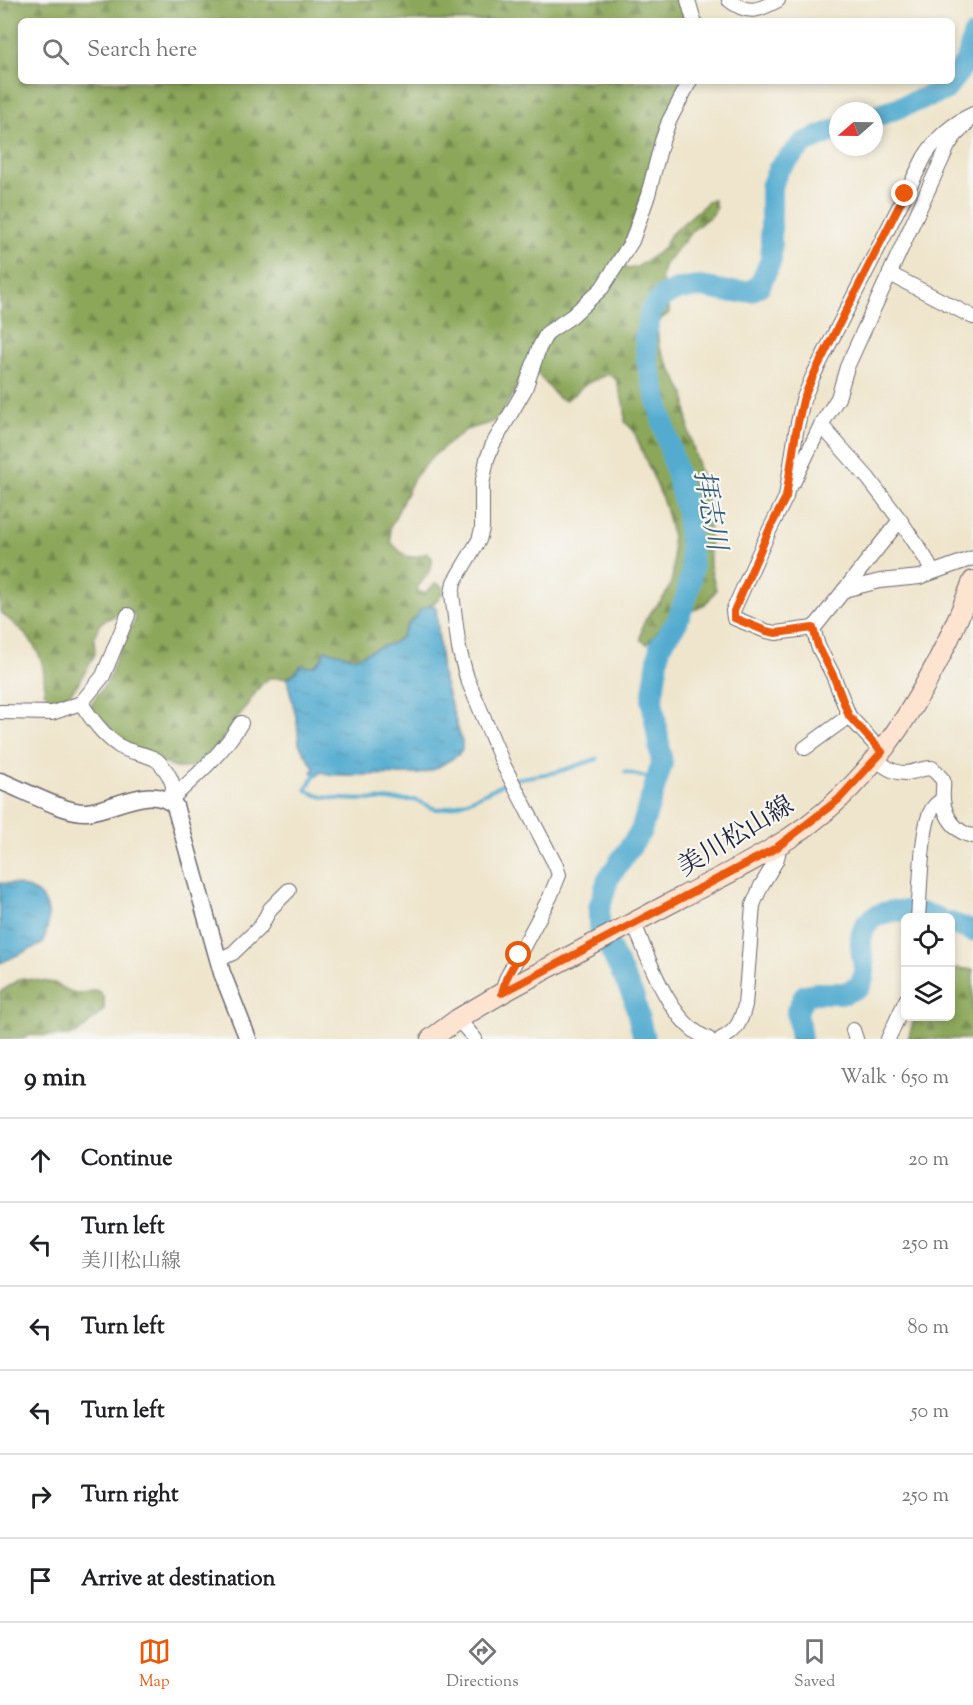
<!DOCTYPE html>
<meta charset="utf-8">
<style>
body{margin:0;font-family:"Sorts Mill Goudy","Noto Serif JP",serif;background:#f2f2f2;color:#202124}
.controls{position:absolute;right:18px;bottom:18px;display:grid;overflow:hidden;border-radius:9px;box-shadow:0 3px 9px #0003}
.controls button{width:54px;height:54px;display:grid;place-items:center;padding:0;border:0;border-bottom:2px solid #e0e0e0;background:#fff;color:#202124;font:30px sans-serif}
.compass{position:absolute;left:829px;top:102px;width:54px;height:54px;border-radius:50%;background:#fff;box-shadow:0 3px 9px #0003;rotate:250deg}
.stop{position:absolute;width:18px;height:18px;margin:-14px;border:4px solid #ea580c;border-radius:50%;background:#fff}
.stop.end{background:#ea580c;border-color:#fff;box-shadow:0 2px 6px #0008}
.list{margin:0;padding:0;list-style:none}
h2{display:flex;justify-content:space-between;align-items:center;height:78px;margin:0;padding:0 24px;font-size:26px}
h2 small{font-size:20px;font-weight:400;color:#757577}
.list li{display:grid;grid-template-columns:39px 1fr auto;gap:18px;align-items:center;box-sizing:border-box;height:84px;padding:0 24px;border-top:2px solid #e0e0e0}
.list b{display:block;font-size:22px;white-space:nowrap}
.list p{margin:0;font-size:20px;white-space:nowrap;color:#757577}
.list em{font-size:20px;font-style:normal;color:#757577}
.icon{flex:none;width:33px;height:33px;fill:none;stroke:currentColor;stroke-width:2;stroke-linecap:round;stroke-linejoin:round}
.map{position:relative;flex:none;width:973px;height:1039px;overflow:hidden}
.search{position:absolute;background:#fff;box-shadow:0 3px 9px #0003;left:18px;right:18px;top:18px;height:66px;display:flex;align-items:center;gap:15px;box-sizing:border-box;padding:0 21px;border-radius:9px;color:#757577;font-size:22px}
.sheet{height:582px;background:#fff}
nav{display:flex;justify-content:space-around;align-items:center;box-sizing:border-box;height:84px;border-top:2px solid #e0e0e0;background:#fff;font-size:16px;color:#757577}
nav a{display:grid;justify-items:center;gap:3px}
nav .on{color:#ea580c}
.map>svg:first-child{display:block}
</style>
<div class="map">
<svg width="973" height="1039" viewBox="0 0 973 1039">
<defs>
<pattern id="forest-firs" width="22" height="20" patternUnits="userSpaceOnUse" patternTransform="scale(1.5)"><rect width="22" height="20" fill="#8ca75a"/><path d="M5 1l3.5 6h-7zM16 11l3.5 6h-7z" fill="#72884c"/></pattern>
<pattern id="water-ripples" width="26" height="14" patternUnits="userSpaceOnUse" patternTransform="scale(1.5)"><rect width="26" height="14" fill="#52acd0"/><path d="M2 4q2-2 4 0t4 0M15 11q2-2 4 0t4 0" fill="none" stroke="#448caa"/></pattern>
</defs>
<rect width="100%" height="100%" fill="#f6f6f2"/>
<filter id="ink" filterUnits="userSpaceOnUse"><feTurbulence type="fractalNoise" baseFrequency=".0167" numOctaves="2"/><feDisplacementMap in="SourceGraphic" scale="12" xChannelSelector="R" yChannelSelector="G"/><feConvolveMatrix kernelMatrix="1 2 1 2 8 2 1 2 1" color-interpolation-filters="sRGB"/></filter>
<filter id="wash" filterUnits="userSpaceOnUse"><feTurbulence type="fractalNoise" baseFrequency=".008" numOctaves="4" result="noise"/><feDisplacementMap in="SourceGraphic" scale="24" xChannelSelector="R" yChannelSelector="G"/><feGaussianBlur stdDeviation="1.35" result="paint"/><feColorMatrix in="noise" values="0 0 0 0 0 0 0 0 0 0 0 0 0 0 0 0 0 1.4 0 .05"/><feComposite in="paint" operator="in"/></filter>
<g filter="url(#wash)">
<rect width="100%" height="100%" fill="#efe5cc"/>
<g fill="url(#forest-firs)" stroke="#57644a" stroke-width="1.5">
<path d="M0,0H683L687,21H21V81H685L650,171L627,240L615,260L628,269L637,267L663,249L671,234L709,201L714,200L716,208L713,214L694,229L665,264L661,277L669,305V313L661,319L657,328L659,347L685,395L689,432L709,507L710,566L716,590C698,619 689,605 669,619C659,626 655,636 647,644L641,640C640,611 662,609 670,585C674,574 674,565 673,554C672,504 650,476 634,431L625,422V409L616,379L608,374C600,378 592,380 585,385C577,390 574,396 565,400L558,398L539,375L523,376L500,417L490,423L466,430L433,456L414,478L390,528L391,542C405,557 407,561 427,553L432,558C433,572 424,577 417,588L419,592L425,593L436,583L442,586L444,591L437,601L421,610L416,617L409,623L399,639L391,644L382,646L355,658L325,650C321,663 315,669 301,665C289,682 287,677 269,678L261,685L216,748L192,767L186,768H175L123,742L109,730L94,713L91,704L108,681L119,650L135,620L134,613L122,612L103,621L98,627L94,639L95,654L81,679L68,697L60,701L51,700L44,691C48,652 28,635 0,612Z"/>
<path d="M959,968L973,970V1039H908L915,1017H950L951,970Z"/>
<path d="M22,978L54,983L69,991L79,994L95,990L100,992L104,998V1010L79,1032L68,1036L30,1035L19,1039H0V992Z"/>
</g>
<g fill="url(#water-ripples)" stroke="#3a6786" stroke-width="1.5">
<path d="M432,605L436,607L442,674L462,742V749L458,755L435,769L420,774L356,775H332L321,772L317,776L312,772L314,768L299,744L297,721L287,679L295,673L301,665C315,669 321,663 325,650L355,658L382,646L391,644L399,639L409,623L416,617L421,609Z"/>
<path d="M0,883C41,884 59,905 42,944L0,963Z"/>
</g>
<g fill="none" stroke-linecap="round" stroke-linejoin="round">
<g stroke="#52acd0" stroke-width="4">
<path d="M625,772L657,780"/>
<path d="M315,774L306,789C320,805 391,798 414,800C423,801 430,810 439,809C458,808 490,790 508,782"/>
<path d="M515,779L557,772L597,759"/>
</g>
<g stroke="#52acd0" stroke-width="22">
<path d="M874,117L945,90L967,61L973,36"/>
<path d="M950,923L973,931"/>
<path d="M644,1039L634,998L599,926V909L608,879L641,831L662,763L652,700L660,646L677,622L687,595L692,569L687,513L648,365L645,338L651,311L663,296L680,289L701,287L729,292L751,291L760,285L771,260V187L779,168L804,143L838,129"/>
<path d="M801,1039L797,1011L805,995L816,993H845L860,986C869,967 860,959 861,941C862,903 914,908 938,918"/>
</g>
</g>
</g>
<g filter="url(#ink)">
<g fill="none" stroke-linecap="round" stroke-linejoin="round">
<defs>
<g id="minor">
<path d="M688,0L694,21"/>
<path d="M729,0C748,15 758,11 778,0"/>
<path d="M890,274L973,317"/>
<path d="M789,487L794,481L821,425"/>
<path d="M900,520L926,559L932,572"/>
<path d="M844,590L880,581L920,577L973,558"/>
<path d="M813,628L818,623L900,520L868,478L821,425L838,398L847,367L948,146L955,136L969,121"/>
<path d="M81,703L103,676L128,615"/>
<path d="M0,712L52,713L81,703C92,720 103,735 119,746C130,753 144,753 155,759C162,763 172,778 173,787C173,791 170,797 169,801"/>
<path d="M805,748L849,716"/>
<path d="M882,752L849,716L833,675L818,646L813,628L776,633L766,631L734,618L733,611L770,529L786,497L796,432L803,400L813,376L925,156C938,136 952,124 973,114"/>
<path d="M876,760C887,768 898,776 912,772C920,770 924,768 932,768L943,780C944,787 942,794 943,800C945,817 956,833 973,836"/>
<path d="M169,801C196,776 222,754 241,723"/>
<path d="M918,918C920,893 921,834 930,813C933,806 937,803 943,799"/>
<path d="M634,923C648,958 670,1025 709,1039"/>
<path d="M218,960L233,953L261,926L270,909L289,890"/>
<path d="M502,993L506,979L550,897L559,875L556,866L504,766L467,678L459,649L452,594L454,582L479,540L482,529V485L487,459L493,444L525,389L539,348L547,333L572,316L602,288L632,241L648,195L662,141L669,121L690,81"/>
<path d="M458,1019L475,1039"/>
<path d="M853,1030L856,1039"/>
<path d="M721,1039C737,1031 741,1021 745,1005L753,905L761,886L776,861L778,854L776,847"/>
<path d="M888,1039L906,1000"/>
</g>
<path id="tertiary" d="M0,781C22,789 66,814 87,812C116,809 150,783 175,806L222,973L248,1039"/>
<path id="secondary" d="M431,1039L458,1019L502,993C562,960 622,929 682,897C737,869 794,842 839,799C901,740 943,660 973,581"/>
</defs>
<use href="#minor" stroke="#6a666e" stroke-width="16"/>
<use href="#tertiary" stroke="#6a666e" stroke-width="19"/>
<use href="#secondary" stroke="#6a666e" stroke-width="22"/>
<use href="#minor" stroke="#fff" stroke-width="14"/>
<use href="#tertiary" stroke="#fff" stroke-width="16"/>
<use href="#secondary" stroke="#fde4d1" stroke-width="20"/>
</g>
</g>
<g fill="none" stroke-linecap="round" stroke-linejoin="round" filter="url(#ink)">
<path stroke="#ea580c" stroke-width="8" d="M519,955L506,979L502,993L776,848L838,800L882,752L849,716L833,675L818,646L813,628L776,633L766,631L734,618V611L770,528L786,497L796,432L803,400L813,376L905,194"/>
</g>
<g text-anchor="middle" stroke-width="4.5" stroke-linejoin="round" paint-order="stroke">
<g font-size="26" fill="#22223b" stroke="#f6f6f2">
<text transform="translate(735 835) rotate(-31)" y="9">美川松山線</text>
</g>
<g font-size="27" font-style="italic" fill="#355977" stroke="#f6f6f2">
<text transform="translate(711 510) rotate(80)" y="9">拝志川</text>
</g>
</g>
</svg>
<div class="controls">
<button><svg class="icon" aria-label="locate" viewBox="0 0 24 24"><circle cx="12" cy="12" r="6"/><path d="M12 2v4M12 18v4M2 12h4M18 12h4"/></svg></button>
<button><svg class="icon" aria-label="layers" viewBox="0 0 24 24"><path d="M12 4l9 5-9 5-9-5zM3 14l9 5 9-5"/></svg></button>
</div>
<svg class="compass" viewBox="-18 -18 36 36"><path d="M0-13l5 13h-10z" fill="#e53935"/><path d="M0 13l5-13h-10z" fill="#757577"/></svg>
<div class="stop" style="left:519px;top:955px"></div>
<div class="stop end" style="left:905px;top:194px"></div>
<div class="search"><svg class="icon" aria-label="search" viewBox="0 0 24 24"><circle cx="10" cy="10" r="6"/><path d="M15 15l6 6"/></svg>Search here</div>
</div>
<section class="sheet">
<h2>9 min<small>Walk · 650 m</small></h2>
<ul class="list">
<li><svg class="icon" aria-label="ahead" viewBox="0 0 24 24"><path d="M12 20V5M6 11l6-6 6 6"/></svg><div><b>Continue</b></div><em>20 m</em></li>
<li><svg class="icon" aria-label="left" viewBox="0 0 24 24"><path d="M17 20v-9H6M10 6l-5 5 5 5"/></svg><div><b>Turn left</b><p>美川松山線</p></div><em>250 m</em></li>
<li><svg class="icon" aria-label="left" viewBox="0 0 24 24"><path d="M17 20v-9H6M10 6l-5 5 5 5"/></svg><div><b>Turn left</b></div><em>80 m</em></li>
<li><svg class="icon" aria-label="left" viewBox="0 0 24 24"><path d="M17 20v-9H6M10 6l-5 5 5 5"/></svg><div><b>Turn left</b></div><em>50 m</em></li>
<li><svg class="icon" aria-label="right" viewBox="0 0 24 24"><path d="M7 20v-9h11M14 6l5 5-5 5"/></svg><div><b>Turn right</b></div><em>250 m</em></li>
<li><svg class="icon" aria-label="arrive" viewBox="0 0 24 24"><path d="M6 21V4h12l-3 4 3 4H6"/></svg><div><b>Arrive at destination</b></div></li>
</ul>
</section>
<nav>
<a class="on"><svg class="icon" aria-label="map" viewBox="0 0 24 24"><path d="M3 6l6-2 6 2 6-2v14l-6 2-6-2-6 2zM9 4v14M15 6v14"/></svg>Map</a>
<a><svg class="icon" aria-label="directions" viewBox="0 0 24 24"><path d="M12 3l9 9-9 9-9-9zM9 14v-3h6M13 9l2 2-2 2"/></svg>Directions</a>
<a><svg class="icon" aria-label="saved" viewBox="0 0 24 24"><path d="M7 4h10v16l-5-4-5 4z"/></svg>Saved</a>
</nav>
